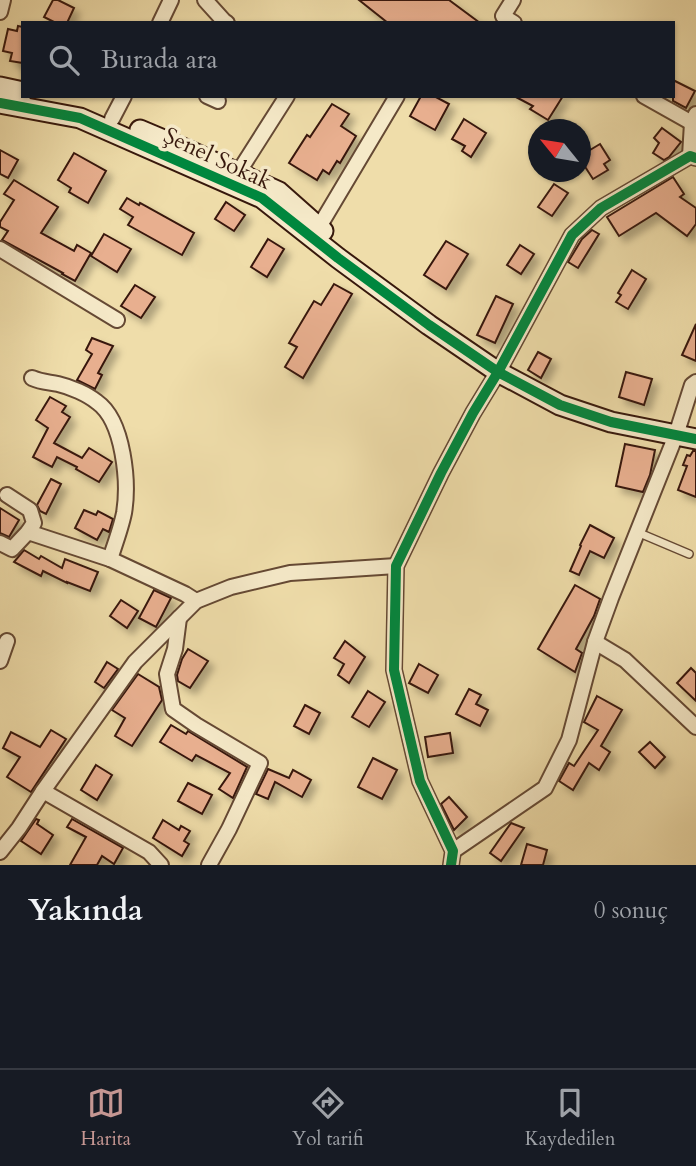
<!DOCTYPE html>
<html lang="tr">
<meta charset="utf-8">
<style>
body{margin:0;font-family:Cardo,serif;background:#242831;color:#f1f3f6}
.compass{position:absolute;left:528px;top:119px;width:63px;height:63px;border-radius:50%;background:#171b24;box-shadow:0 2px 5px #0004;rotate:300deg}
.list{margin:0;padding:0;list-style:none}
h2{display:flex;justify-content:space-between;align-items:center;height:91px;margin:0;padding:0 28px;font-size:30px}
h2 small{font-size:23px;font-weight:400;color:#9ea1a6}
.icon{flex:none;width:38px;height:38px;fill:none;stroke:currentColor;stroke-width:2;stroke-linecap:round;stroke-linejoin:round}
.map{position:relative;flex:none;width:696px;height:865px;overflow:hidden}
.search{position:absolute;background:#171b24;box-shadow:0 2px 5px #0004;left:21px;right:21px;top:21px;height:77px;display:flex;align-items:center;gap:18px;box-sizing:border-box;padding:0 24px;border-radius:0px;color:#9ea1a6;font-size:26px}
.sheet{height:203px;background:#171b24}
nav{display:flex;justify-content:space-around;align-items:center;box-sizing:border-box;height:98px;border-top:2px solid #363941;background:#171b24;font-size:19px;color:#9ea1a6}
nav a{display:grid;justify-items:center;gap:4px}
nav .on{color:#c59692}
.map>svg:first-child{display:block}
</style>
<div class="map">
<svg width="696" height="865" viewBox="0 0 696 865">
<defs>
<filter id="shadow"><feDropShadow dx="6" dy="6" stdDeviation="3.5" flood-color="#0004"/></filter>
</defs>
<rect width="100%" height="100%" fill="#efddaa"/>
<filter id="stains"><feTurbulence type="fractalNoise" baseFrequency=".00286" numOctaves="4"/><feColorMatrix values="0 0 0 0 .2 0 0 0 0 .09 0 0 0 0 .02 0 0 0 .5 -.17"/></filter>
<radialGradient id="worn" r=".72"><stop offset=".6" stop-color="#630" stop-opacity="0"/><stop offset="1" stop-color="#630" stop-opacity=".3"/></radialGradient>
<g fill="#e8af8f" stroke="#37180c" stroke-width="2" filter="url(#shadow)">
<path d="M53,0H58L74,8L67,23H56L44,17Z"/>
<path d="M359,0H449L480,23H388Z"/>
<path d="M18,26L23,27V63L10,61L12,53L3,51L8,29L17,31Z"/>
<path d="M673,80L695,91L686,108L673,101Z"/>
<path d="M421,96H434L449,104L435,130L410,116Z"/>
<path d="M514,96H563L548,120L530,109L533,106Z"/>
<path d="M332,104L349,114L341,126L356,136L340,163L337,161L329,174L323,170L317,180L289,163L307,135L310,137Z"/>
<path d="M464,119L486,133L471,157L462,151L465,146L452,139Z"/>
<path d="M662,128L681,142L669,157L664,160L653,153L659,143L654,138Z"/>
<path d="M600,144L610,160L604,164L608,170L593,179L580,159V156Z"/>
<path d="M0,150L18,160L8,178L0,174Z"/>
<path d="M74,153L106,171L88,203L69,192L71,188L58,180Z"/>
<path d="M673,177L684,194L680,197L696,208V224L687,236L656,213L619,236L607,217Z"/>
<path d="M14,180L58,207L41,233L74,251L77,245L91,253L75,281L62,274L63,273L2,240L8,231L0,227V222L14,200L4,194Z"/>
<path d="M554,184L568,193L552,216L538,207Z"/>
<path d="M127,198L139,205L140,203L194,233L182,255L128,225L133,217L120,209Z"/>
<path d="M226,202L245,215L234,231L215,219Z"/>
<path d="M592,230L599,234L578,268L568,262L582,239Z"/>
<path d="M104,234L131,249L117,272L91,256Z"/>
<path d="M268,239L284,249L267,277L251,267Z"/>
<path d="M446,241L468,254L446,289L424,275Z"/>
<path d="M520,245L534,254L521,274L507,265Z"/>
<path d="M632,270L646,279L628,309L616,302L621,295L618,293Z"/>
<path d="M334,284L352,294L303,378L285,367L297,347L289,343L314,301L321,305Z"/>
<path d="M135,285L155,297L141,318L121,306Z"/>
<path d="M496,296L513,304L495,343L477,335Z"/>
<path d="M696,324V361L682,355Z"/>
<path d="M92,338L113,346L98,373L102,375L95,389L77,380L92,354L86,350Z"/>
<path d="M538,352L551,359L541,378L528,370Z"/>
<path d="M626,372L652,379L644,405L619,397Z"/>
<path d="M50,397L66,406L62,412L70,417L54,443L82,458L89,448L112,462L99,482L76,469L77,467L57,457L52,467L33,457L48,428L36,420Z"/>
<path d="M625,444L655,450L650,475L643,492L616,486Z"/>
<path d="M693,451H696V497L678,490L687,466L683,465L687,455L690,456Z"/>
<path d="M51,479L61,484L46,514L40,511L37,505Z"/>
<path d="M0,508L19,520L9,537L0,533Z"/>
<path d="M84,510L96,515L98,511L113,519L109,532L103,529L97,540L75,528Z"/>
<path d="M590,525L614,538L604,558L590,551L579,575L570,571L581,546L580,545Z"/>
<path d="M24,550L39,559L41,556L62,568L65,559L98,572L90,591L67,582V583L43,571L41,576L14,562Z"/>
<path d="M575,585L600,599L594,616L576,649L582,653L575,672L538,649Z"/>
<path d="M154,590L171,598L156,627L139,618Z"/>
<path d="M121,600L138,611L127,628L110,616Z"/>
<path d="M345,641L365,657L349,683L338,675L344,664L334,658Z"/>
<path d="M188,649L208,661L190,688L178,681L177,675L182,659Z"/>
<path d="M107,662L118,669L104,688L95,682Z"/>
<path d="M419,664L438,675L428,693L409,683Z"/>
<path d="M691,668L696,673V701L677,683Z"/>
<path d="M138,674L159,687L162,700L132,746L115,736L125,718L112,710Z"/>
<path d="M469,689L481,695L476,704L488,710L480,726L456,714Z"/>
<path d="M368,691L385,702L369,727L352,717Z"/>
<path d="M597,696L622,710L601,746L610,752L599,770L589,763L573,790L559,781L569,763L574,766L598,730L584,722Z"/>
<path d="M305,705L320,713L309,734L294,726Z"/>
<path d="M171,725L186,734L188,731L247,767L233,798L219,789L230,773L196,755L192,761L160,742Z"/>
<path d="M51,730L66,739L31,792L7,777L20,757L3,748L11,732L40,747Z"/>
<path d="M450,733L453,753L428,757L425,737Z"/>
<path d="M650,742L665,757L655,768L639,752Z"/>
<path d="M373,758L397,770L382,799L358,787Z"/>
<path d="M96,765L112,775L97,800L81,790Z"/>
<path d="M268,769L289,778L293,770L311,780L302,797L275,782L268,799L256,794Z"/>
<path d="M188,783L212,795L202,814L178,801Z"/>
<path d="M449,797L467,817L454,830L441,804Z"/>
<path d="M36,819L39,820L37,824L53,835L41,854L21,841Z"/>
<path d="M72,819L123,848L114,864L102,856L97,865H70L86,837L67,827Z"/>
<path d="M163,820L179,830L181,826L190,831L184,841L189,844L182,856L153,838Z"/>
<path d="M511,823L524,828L501,861L490,853Z"/>
<path d="M527,844L547,850L543,865H521Z"/>
</g>
<g fill="none" stroke-linecap="round" stroke-linejoin="round">
<defs>
<path id="lane" d="M637,532L689,554"/>
<g id="street">
<path d="M205,0L224,21L227,23"/>
<path d="M513,0L503,16L514,23"/>
<path d="M0,12L3,0"/>
<path d="M160,23L171,0"/>
<path d="M207,96L218,101"/>
<path d="M644,96L692,123"/>
<path d="M112,119L124,96"/>
<path d="M690,156L692,123L696,114"/>
<path d="M238,173L287,96"/>
<path d="M319,227L397,96"/>
<path d="M0,249L117,320"/>
<path d="M32,378C41,382 48,382 58,384C71,387 87,394 97,402C124,421 129,483 124,513C121,528 115,544 110,559"/>
<path d="M28,532L110,559L185,594L196,601"/>
<path d="M0,543L12,549L28,532L34,523L30,510L7,495"/>
<path d="M179,618L175,649L167,674L173,709L196,725L260,763L229,829L209,865"/>
<path d="M595,642L625,660L696,727"/>
<path d="M0,661L7,641"/>
<path d="M43,791L149,852L161,865"/>
<path d="M453,851L545,788L569,740L595,642L611,598L676,435L692,385L696,382"/>
<path d="M0,852L19,828L43,791L135,662L196,601L231,587L290,573L396,566"/>
<path d="M451,865L453,851L420,781L394,670L396,566L441,473L473,413L498,372L572,235L601,208L690,156L696,158"/>
</g>
<g id="secondary">
<path d="M0,87L23,92"/>
<path d="M0,103L80,118L262,198L338,258L429,325L498,372L560,405L611,422L696,439"/>
<path d="M140,130L185,149L279,192L323,231"/>
</g>
</defs>
<use href="#lane" stroke="#654934" stroke-width="10"/>
<use href="#street" stroke="#654934" stroke-width="18"/>
<use href="#secondary" stroke="#37180c" stroke-width="23"/>
<use href="#lane" stroke="#f5e9c8" stroke-width="7"/>
<use href="#street" stroke="#f5e9c8" stroke-width="14"/>
<use href="#secondary" stroke="#f5e9c8" stroke-width="19"/>
<defs>
<g id="cycleway">
<path d="M0,103L80,118L262,198L338,258L429,325L498,372L560,405L611,422L696,439"/>
<path d="M451,865L453,851L420,781L394,670L396,566L441,473L473,413L498,372L572,235L601,208L690,156L696,158"/>
</g>
</defs>
<use href="#cycleway" stroke="#f5e9c8" stroke-width="15"/>
<use href="#cycleway" stroke="#00873e" stroke-width="10"/>
</g>
<g text-anchor="middle" stroke-width="7" stroke-linejoin="round" paint-order="stroke">
<g font-size="23" fill="#37180c" stroke="#f5e9c8">
<text transform="translate(218 158) rotate(25)" y="8">Şenel Sokak</text>
</g>
</g>
<rect width="100%" height="100%" filter="url(#stains)"/>
<rect width="100%" height="100%" fill="url(#worn)"/>
</svg>
<svg class="compass" viewBox="-18 -18 36 36"><path d="M0-13l5 13h-10z" fill="#e53935"/><path d="M0 13l5-13h-10z" fill="#9ea1a6"/></svg>
<div class="search"><svg class="icon" aria-label="search" viewBox="0 0 24 24"><circle cx="10" cy="10" r="6"/><path d="M15 15l6 6"/></svg>Burada ara</div>
</div>
<section class="sheet">
<h2>Yakında<small>0 sonuç</small></h2>
<ul class="list">
</ul>
</section>
<nav>
<a class="on"><svg class="icon" aria-label="map" viewBox="0 0 24 24"><path d="M3 6l6-2 6 2 6-2v14l-6 2-6-2-6 2zM9 4v14M15 6v14"/></svg>Harita</a>
<a><svg class="icon" aria-label="directions" viewBox="0 0 24 24"><path d="M12 3l9 9-9 9-9-9zM9 14v-3h6M13 9l2 2-2 2"/></svg>Yol tarifi</a>
<a><svg class="icon" aria-label="saved" viewBox="0 0 24 24"><path d="M7 4h10v16l-5-4-5 4z"/></svg>Kaydedilen</a>
</nav>
